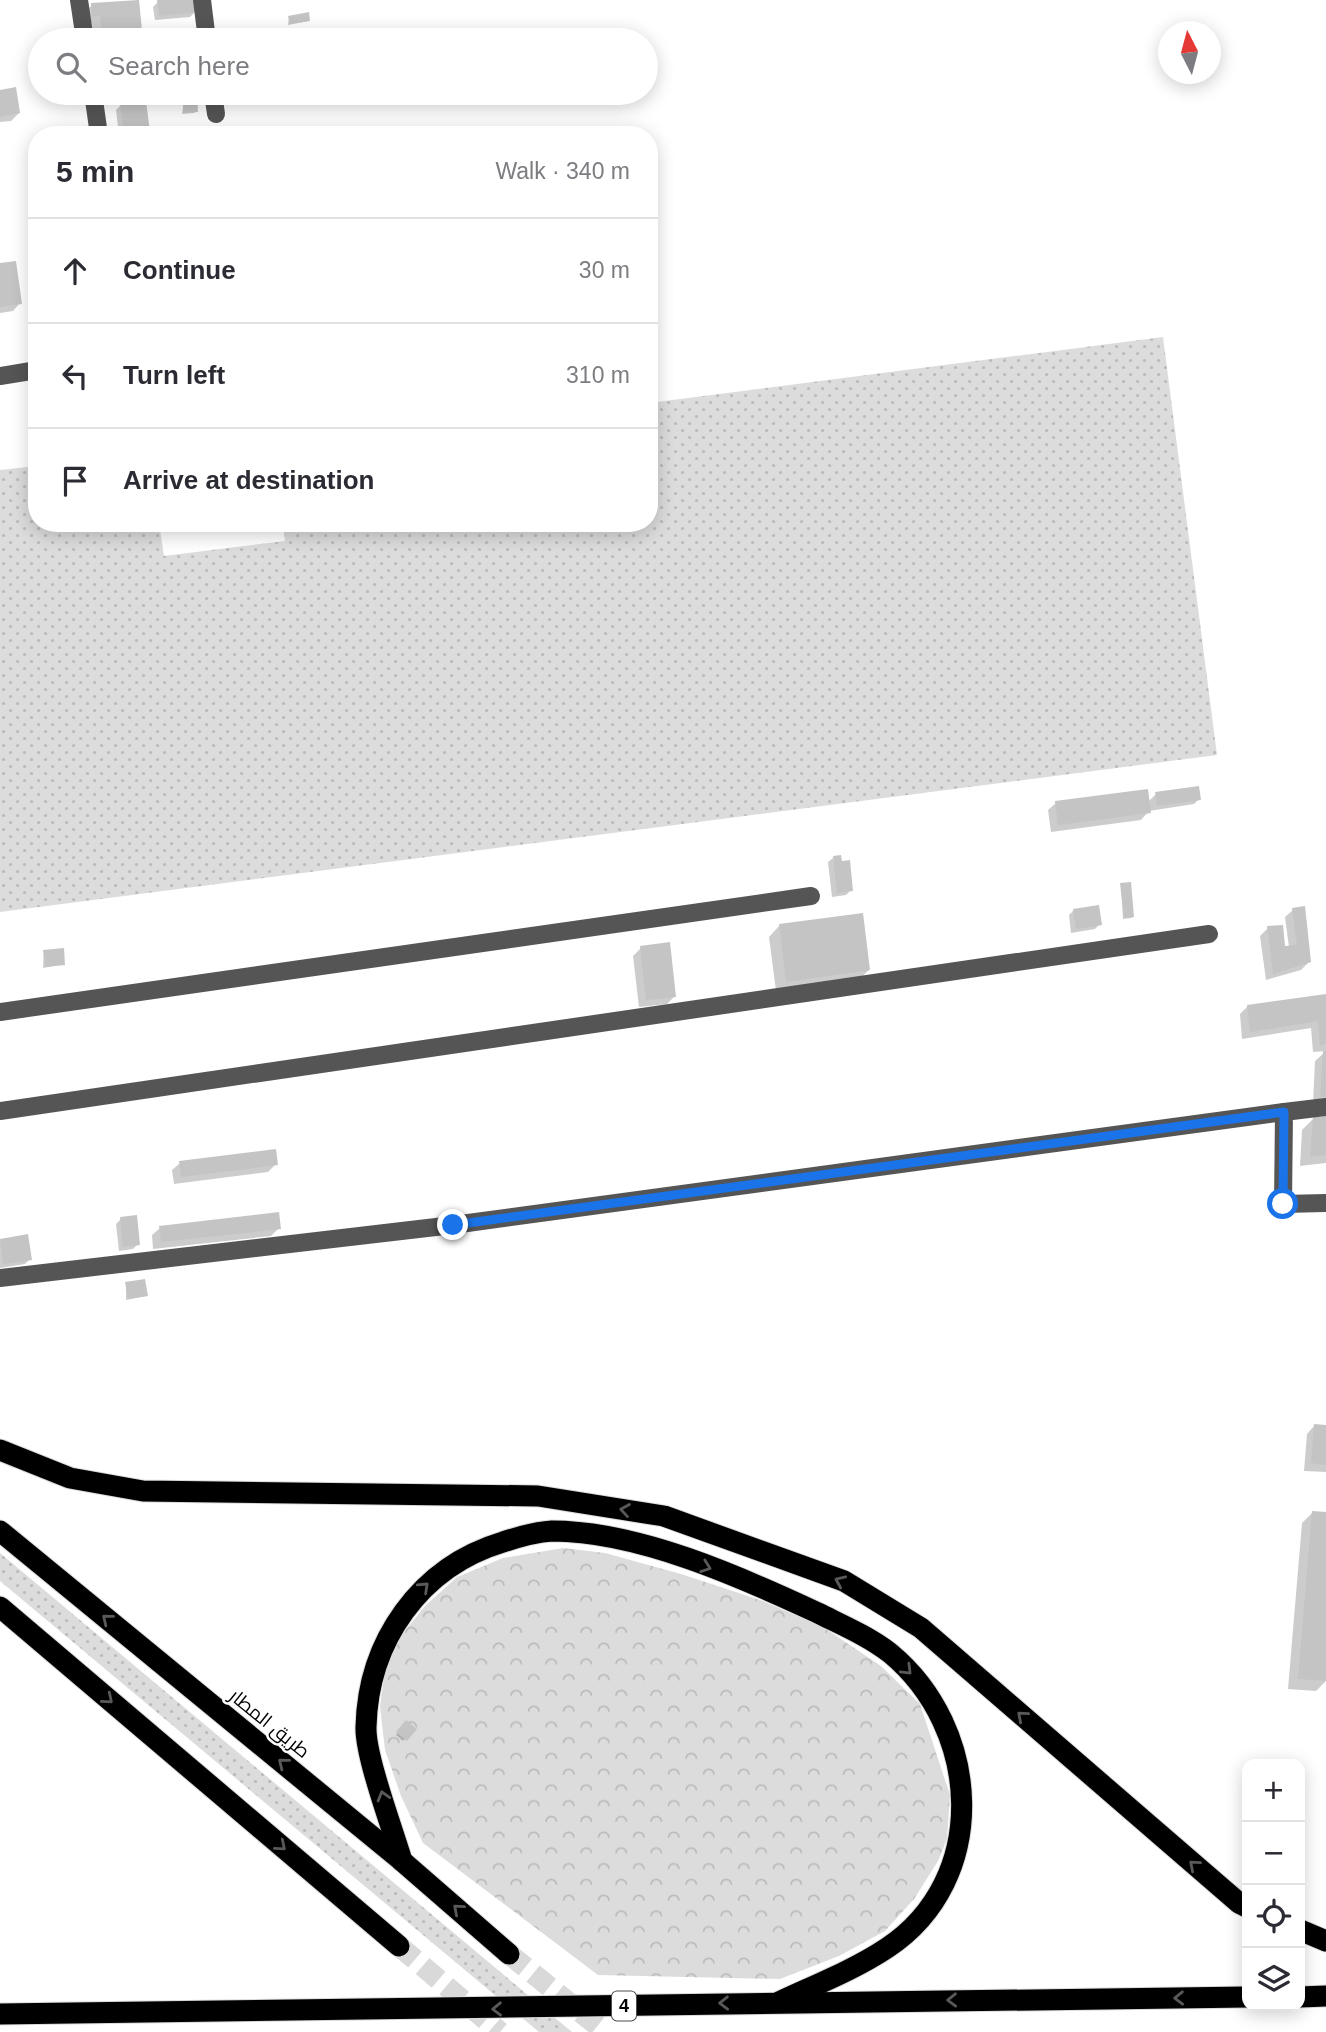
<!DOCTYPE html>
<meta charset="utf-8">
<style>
body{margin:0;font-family:Helvetica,Cairo,sans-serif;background:#f7f7f7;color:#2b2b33}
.controls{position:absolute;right:21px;bottom:21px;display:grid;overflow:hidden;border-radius:14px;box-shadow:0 4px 18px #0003}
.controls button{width:63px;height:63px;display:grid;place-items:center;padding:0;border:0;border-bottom:2px solid #e1e1e2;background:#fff;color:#2b2b33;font:35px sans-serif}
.compass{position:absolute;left:1158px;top:21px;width:63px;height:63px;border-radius:50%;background:#fff;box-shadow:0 4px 18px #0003;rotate:354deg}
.stop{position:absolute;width:21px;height:21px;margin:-16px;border:5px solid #1a73e8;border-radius:50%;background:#fff}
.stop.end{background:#1a73e8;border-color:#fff;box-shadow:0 2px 7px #0008}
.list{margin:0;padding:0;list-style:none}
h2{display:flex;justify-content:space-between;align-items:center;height:91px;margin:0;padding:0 28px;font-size:30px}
h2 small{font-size:23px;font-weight:400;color:#7c7c81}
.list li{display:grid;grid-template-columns:46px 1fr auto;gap:21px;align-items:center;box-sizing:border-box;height:105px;padding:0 28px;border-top:2px solid #e1e1e2}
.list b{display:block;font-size:26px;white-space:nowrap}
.list em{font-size:23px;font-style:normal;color:#7c7c81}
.icon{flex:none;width:38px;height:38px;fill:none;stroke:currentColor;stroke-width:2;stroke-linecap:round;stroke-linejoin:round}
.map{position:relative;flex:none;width:1326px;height:2032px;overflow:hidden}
.search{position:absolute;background:#fff;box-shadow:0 4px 18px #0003;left:28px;top:28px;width:630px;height:77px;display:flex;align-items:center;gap:18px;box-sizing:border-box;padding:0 24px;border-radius:38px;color:#7c7c81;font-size:26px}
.panel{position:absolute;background:#fff;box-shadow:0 4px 18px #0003;left:28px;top:126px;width:630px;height:406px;border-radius:28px}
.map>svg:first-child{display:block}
</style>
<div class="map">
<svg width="1326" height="2032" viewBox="0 0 1326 2032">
<defs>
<pattern id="grass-dots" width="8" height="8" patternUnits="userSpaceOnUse" patternTransform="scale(1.75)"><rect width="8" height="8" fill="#dcdcdc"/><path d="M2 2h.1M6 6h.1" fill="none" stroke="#bbb" stroke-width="1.8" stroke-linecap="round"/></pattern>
<pattern id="forest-crowns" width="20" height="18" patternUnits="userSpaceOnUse" patternTransform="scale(1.75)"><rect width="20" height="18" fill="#dcdcdc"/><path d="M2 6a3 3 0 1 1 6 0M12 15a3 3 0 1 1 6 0" fill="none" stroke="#bbb"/></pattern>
</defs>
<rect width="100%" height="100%" fill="#fff"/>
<g fill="url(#grass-dots)">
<path d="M1163,337L1217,755L0,912V470L37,466V523H159L164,556L285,541L283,523H649V403Z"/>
<path d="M0,1553L572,2032H539L0,1581Z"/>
</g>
<path fill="url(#forest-crowns)" d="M563,1548L605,1553L681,1574L760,1600L823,1627L881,1666L920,1704L950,1795L947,1839L938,1861L914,1899L885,1931L839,1956L780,1979L598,1975L423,1843L401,1796L385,1750L380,1707L385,1670L400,1637L425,1606L457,1577L503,1558Z"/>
<g fill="#0003">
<path d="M177,0L195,12L190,17L155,20L153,7L158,2Z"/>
<path d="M137,1L141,40H94L92,23L85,24L84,13L92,5Z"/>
<path d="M289,17L309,21L288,25Z"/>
<path d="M0,92L19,113L11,121L0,122Z"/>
<path d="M184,100L196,111L194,113L182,114Z"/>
<path d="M121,105L148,132L145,135H119L116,110Z"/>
<path d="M0,265L20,303L13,311L0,313Z"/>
<path d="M1156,794L1199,799L1194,804L1149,811L1141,820L1051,832L1048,810L1056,803L1148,802Z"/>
<path d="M833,858L851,890L846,895L832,897L828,862Z"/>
<path d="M1121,885L1133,917L1131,918L1123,919Z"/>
<path d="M1074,910L1100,924L1095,929L1071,933L1069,915Z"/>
<path d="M1293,910L1309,962L1301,970L1266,980L1260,936L1268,928L1284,947H1289L1285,917Z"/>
<path d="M779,926L869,970L858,980L776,991L769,937Z"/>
<path d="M641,948L675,996L667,1004L639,1007L633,956Z"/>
<path d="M44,951L64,964L43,968Z"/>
<path d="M1326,996V1103L1313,1104L1315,1061L1326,1051L1313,1052L1311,1028L1242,1039L1240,1014L1248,1006Z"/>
<path d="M1326,1118V1163L1300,1166L1302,1130L1313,1119Z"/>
<path d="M180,1163L276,1164L268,1172L174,1184L172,1170Z"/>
<path d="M121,1219L138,1244L133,1249L119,1251L116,1224Z"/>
<path d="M160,1228H279L271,1236L153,1249L152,1235Z"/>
<path d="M26,1236L30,1259L25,1264L0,1268V1240Z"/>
<path d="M126,1284L146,1296L126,1300Z"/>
<path d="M1314,1426L1326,1427V1472L1304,1471L1307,1434Z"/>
<path d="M1312,1513L1326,1514V1681L1316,1691L1288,1689L1302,1523Z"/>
<path d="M406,1723L414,1729L403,1741L396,1735Z"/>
</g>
<g fill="#c4c4c4">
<path d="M139,0L143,40H102L100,16L92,17L91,3Z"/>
<path d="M157,0H196L197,12L159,16Z"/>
<path d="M309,12L310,21L290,24L288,16Z"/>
<path d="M193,35L194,40H157V38Z"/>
<path d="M16,87L20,113L0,117V90Z"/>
<path d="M197,97L198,112L183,113V98Z"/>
<path d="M146,101L150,132L124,135L120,104Z"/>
<path d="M16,261L22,304L0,307V263Z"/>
<path d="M1199,786L1201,800L1157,806L1155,792Z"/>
<path d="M1148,789L1151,813L1058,825L1055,801Z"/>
<path d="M841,855L842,861L850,860L853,891L837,893L833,856Z"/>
<path d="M1131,882L1134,917L1124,918L1120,883Z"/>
<path d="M1099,905L1102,925L1076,929L1073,909Z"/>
<path d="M1305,906L1311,962L1273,974L1267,926L1283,925L1285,946L1297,945L1292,908Z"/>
<path d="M863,913L870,970L786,982L779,924Z"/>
<path d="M670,942L676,997L646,1000L640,946Z"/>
<path d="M64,948L65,965L45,967L43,950Z"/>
<path d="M1326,994V1044L1320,1045L1318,1021L1250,1032L1247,1005Z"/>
<path d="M1323,1051H1326V1097H1320Z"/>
<path d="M1326,1116V1155L1310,1157L1313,1117Z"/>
<path d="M276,1149L278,1165L181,1177L179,1161Z"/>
<path d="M279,1212L281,1229L161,1242L159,1226Z"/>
<path d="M137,1215L140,1245L123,1247L120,1217Z"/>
<path d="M28,1234L32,1260L3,1264L0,1239Z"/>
<path d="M145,1279L148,1296L128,1299L125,1282Z"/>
<path d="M1314,1424L1326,1425V1465L1311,1463Z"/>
<path d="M1312,1511L1326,1512V1681L1298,1679Z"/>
<path d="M406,1720L417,1729L407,1741L396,1732Z"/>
</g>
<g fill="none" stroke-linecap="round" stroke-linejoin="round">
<g stroke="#d9d9d9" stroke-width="21" stroke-dasharray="21 10" stroke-linecap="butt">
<path d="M399,1946L500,2032"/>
<path d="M509,1954L605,2032"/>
</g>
<defs>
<g id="highway">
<path d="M0,1450L70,1478L143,1491L538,1496L664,1516L844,1581L921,1628L1239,1903L1247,1907"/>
<path d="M0,1531L402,1861L509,1954"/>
<path d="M0,1607L399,1946"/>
<path d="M402,1861C393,1830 365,1756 366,1727C368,1641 420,1567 503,1542C518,1537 536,1532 552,1531C638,1531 741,1577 818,1613C842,1625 868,1636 890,1653C981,1728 991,1879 887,1948C854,1970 815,1985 779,2002"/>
<path d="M1300,1930L1326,1941"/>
<path d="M1300,1997L1326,1996"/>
<path d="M0,2014L1247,1997"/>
</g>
</defs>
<use href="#highway" stroke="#dbdbdb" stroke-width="23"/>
<g stroke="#555" stroke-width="18">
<path d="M79,0L85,40"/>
<path d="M202,0L207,40"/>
<path d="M93,93L99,135"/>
<path d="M213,93L216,114"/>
<path d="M0,376L37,370"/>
<path d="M0,1012L811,896"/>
<path d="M1326,1107L1284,1112L1283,1204L1326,1203"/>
<path d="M0,1111L1209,934"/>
<path d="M0,1278L453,1225L1284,1112"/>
</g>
<use href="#highway" stroke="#000" stroke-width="21"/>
</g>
<defs><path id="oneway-chevron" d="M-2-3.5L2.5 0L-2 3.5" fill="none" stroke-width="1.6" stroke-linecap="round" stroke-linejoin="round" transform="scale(1.75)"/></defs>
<g stroke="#595959">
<use href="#oneway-chevron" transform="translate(625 1510) rotate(-171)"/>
<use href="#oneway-chevron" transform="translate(706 1567) rotate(20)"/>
<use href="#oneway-chevron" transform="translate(840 1581) rotate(-156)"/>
<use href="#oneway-chevron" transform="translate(424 1587) rotate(-43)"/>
<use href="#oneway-chevron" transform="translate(107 1619) rotate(-141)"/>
<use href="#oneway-chevron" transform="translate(907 1670) rotate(45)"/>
<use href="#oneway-chevron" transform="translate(108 1699) rotate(40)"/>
<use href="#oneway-chevron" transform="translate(1022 1716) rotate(-139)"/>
<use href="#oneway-chevron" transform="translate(283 1763) rotate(-141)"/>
<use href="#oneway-chevron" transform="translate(383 1796) rotate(-106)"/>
<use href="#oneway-chevron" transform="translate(281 1846) rotate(40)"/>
<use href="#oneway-chevron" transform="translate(1194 1865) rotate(-139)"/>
<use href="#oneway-chevron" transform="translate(458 1909) rotate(-139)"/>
<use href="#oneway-chevron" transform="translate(1179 1998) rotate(179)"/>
<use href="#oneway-chevron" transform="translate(952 2000) rotate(179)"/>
<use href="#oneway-chevron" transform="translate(724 2003) rotate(179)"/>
<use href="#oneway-chevron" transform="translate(497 2009) rotate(179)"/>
</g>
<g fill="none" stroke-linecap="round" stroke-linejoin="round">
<path stroke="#1a73e8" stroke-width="9" d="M453,1225L1284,1112L1283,1204"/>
</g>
<g text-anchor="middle" stroke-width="5" stroke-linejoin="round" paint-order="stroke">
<rect fill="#fff" stroke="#4c4c4c" stroke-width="2" x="612" y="1991.5" width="24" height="29" rx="5"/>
<g font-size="18" font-weight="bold" fill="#000">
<text x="624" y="2012">4</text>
</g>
<g font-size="19" fill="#000" stroke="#fff">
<text transform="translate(270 1723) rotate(39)" y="7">طريق المطار</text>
</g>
</g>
</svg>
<div class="controls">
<button>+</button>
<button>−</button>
<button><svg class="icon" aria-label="locate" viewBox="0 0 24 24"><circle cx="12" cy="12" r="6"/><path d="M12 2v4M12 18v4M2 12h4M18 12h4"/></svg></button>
<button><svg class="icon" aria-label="layers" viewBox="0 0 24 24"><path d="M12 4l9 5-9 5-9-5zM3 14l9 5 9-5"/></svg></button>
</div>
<svg class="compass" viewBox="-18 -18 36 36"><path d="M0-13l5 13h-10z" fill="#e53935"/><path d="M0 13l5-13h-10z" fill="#7c7c81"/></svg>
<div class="stop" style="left:1283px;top:1204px"></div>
<div class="stop end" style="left:453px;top:1225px"></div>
<div class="search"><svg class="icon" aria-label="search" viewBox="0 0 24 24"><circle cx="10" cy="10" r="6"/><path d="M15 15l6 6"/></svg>Search here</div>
<section class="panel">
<h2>5 min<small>Walk · 340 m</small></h2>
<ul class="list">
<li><svg class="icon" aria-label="ahead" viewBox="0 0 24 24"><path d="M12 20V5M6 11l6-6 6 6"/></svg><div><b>Continue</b></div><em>30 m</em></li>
<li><svg class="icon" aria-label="left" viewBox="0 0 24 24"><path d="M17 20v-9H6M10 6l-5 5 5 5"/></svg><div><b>Turn left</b></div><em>310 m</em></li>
<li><svg class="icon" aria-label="arrive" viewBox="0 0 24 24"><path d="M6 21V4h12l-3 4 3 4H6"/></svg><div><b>Arrive at destination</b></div></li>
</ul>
</section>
</div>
